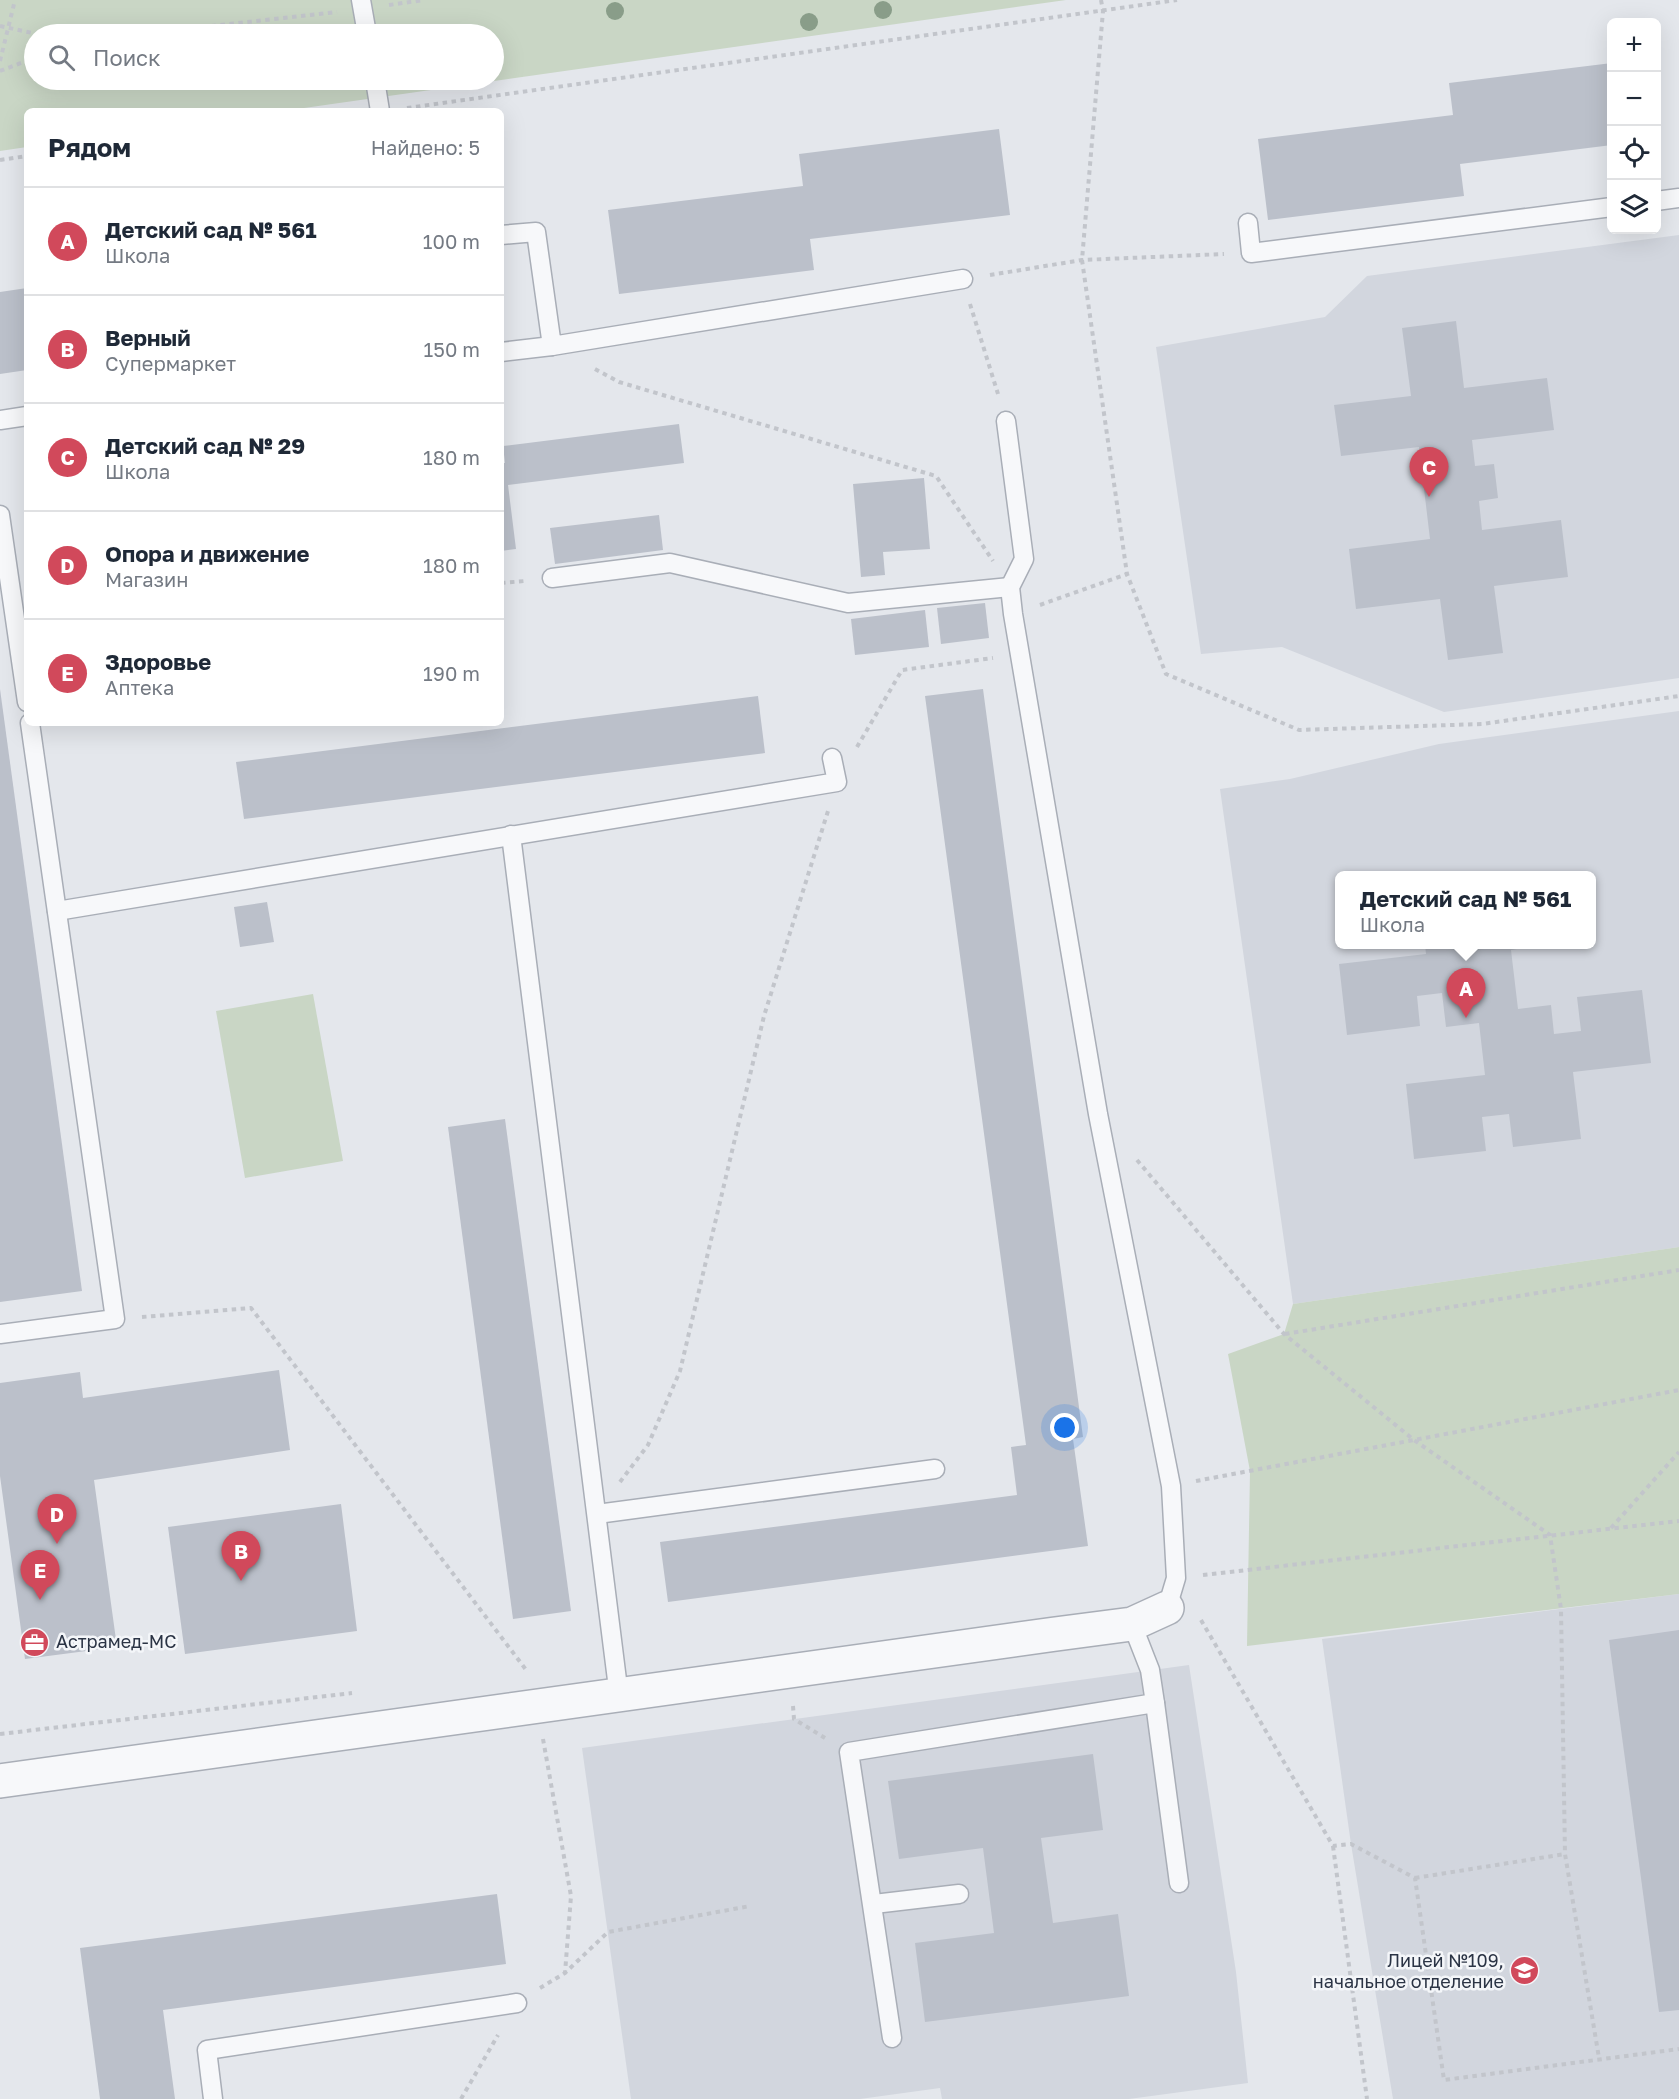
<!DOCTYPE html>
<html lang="ru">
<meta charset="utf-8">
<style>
body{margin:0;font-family:"Golos Text",sans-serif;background:#f6f6f7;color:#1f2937}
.controls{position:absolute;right:18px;top:18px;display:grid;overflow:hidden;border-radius:9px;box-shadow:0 6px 24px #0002}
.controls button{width:54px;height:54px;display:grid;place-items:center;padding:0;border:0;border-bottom:2px solid #e0e1e3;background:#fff;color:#1f2937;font:30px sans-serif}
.you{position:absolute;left:1065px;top:1428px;width:21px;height:21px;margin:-15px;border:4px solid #fff;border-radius:50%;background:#1a73e8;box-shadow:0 0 0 9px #1a73e833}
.badge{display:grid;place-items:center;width:39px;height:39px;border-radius:50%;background:#d1495b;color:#fff;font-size:20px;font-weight:700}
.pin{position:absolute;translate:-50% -50px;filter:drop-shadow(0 2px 3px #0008)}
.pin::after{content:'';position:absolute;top:32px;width:21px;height:18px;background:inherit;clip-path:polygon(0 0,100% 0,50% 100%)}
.popup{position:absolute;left:1335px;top:871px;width:261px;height:78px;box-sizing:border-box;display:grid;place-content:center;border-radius:9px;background:#fff;filter:drop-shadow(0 2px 4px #0005);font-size:20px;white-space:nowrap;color:#747a83}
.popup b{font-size:22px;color:#1f2937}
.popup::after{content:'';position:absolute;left:50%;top:100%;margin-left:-12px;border:12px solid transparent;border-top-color:#fff}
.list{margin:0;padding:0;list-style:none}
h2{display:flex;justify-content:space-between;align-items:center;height:78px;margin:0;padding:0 24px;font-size:26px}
h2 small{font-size:20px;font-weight:400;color:#747a83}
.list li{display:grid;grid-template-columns:39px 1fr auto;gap:18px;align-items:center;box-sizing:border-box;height:108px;padding:0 24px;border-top:2px solid #e0e1e3}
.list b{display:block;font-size:22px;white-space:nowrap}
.list p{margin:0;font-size:20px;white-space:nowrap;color:#747a83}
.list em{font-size:20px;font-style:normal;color:#747a83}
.icon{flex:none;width:33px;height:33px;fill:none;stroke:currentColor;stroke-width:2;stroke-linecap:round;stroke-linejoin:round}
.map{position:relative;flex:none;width:1679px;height:2099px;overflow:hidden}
.search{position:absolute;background:#fff;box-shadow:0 6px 24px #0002;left:24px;top:24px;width:480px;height:66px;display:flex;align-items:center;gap:15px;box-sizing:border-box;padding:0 21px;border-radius:33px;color:#747a83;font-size:22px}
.panel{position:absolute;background:#fff;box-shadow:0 6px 24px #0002;left:24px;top:108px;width:480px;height:618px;border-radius:9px}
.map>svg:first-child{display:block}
</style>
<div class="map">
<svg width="1679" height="2099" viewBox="0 0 1679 2099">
<rect width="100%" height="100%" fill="#e4e7ec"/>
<g fill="#d2d6de" fill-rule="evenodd">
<path d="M1679,235V678L1444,712L1282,647L1201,654L1156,347L1325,317L1367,276Z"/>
<path d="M1679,711V1247L1293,1304L1220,789L1290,779L1439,744ZM1340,876H1592V944H1340Z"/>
<path d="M1679,1594V2099H1393L1351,1844L1322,1639Z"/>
<path d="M1189,1665L1236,1972L1248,2083L1129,2099H942L940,2088L860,2099H631L582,1748Z"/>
</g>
<g fill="#c9d6c5" fill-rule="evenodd">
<path d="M0,0H1066L283,111H27V147L0,151ZM34,34H494V80H34Z"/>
<path d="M313,994L343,1161L245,1178L216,1011Z"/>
<path d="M1679,1247V1594L1247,1646L1250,1471L1228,1354L1284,1334L1293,1304Z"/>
</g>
<g fill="#bbc0ca">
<path d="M1612,63V145L1460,164L1464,196L1268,220L1258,139L1453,115L1449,83Z"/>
<path d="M999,129L1010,215L810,239L814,270L619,294L608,210L803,186L799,154Z"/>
<path d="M27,288V370L0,374V292Z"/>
<path d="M1456,321L1464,388L1547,378L1554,430L1472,440L1475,466L1494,464L1498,498L1479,501L1482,530L1561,520L1568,577L1494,586L1503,653L1448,660L1440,599L1356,609L1349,549L1430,539L1419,447L1341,456L1334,405L1411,396L1402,328Z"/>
<path d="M679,424L684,463L508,485L516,549L501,551V463H505L503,446Z"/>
<path d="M924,478L930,549L883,552L885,575L861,577L853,484Z"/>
<path d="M659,515L663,550L555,564L550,528Z"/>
<path d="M985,603L989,638L941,644L937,608Z"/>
<path d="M925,610L929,647L855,655L851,619Z"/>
<path d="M0,689L82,1291L0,1302Z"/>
<path d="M983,689L1083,1437L1073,1439L1088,1546L668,1602L660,1542L1017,1495L1011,1447L1026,1445L925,696Z"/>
<path d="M758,696L765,753L244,819L236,762Z"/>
<path d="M267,902L274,942L240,947L234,907Z"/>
<path d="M1425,944H1546L1511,950L1518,1009L1551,1005L1554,1034L1581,1031L1577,997L1642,990L1651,1063L1573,1072L1581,1139L1513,1147L1509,1114L1482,1117L1486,1151L1414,1159L1406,1084L1485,1075L1479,1023L1446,1027L1442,993L1417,996L1420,1026L1347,1035L1339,964L1426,954Z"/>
<path d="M505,1119L571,1611L513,1619L448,1127Z"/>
<path d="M279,1370L290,1450L94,1480L117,1647L25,1659L0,1476V1383L80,1372L83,1398Z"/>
<path d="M341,1504L357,1631L185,1654L168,1527Z"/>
<path d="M1679,1630V2010L1659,2012L1609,1640Z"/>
<path d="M1093,1754L1103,1830L1041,1838L1053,1923L1118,1914L1129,1996L925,2022L915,1943L994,1933L983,1848L899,1859L888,1781Z"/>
<path d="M497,1894L506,1964L163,2010L175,2099H100L80,1948Z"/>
</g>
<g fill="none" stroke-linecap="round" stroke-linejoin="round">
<defs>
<g id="service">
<path d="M361,0L367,34"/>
<path d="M375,80L380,111"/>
<path d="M1656,201L1679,198"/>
<path d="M1248,223L1251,253L1612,207"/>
<path d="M501,235L536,232L552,346L963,279"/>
<path d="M501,352L552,346"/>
<path d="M0,420L27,416"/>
<path d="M1006,421L1024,559L1010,587L1013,614L1098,1114L1171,1486L1176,1578L1167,1608"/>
<path d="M0,515L27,702"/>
<path d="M552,578L670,563L848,603L1010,587"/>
<path d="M511,835L619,1696"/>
<path d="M57,911L837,782L832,758"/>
<path d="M0,1334L115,1319L30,723"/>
<path d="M597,1514L935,1469"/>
<path d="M1155,1703L1179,1883"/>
<path d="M874,1904L959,1894"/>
<path d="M892,2038L849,1752L1155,1703L1150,1670L1132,1624"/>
<path d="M213,2099L207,2050L517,2003"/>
</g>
<path id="minor" d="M0,1781C377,1730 754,1673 1132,1624L1167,1608"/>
</defs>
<use href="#service" stroke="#a9aeb7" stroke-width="21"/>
<use href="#minor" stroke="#a9aeb7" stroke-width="36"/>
<g stroke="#c2c5cb" stroke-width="4" stroke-dasharray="4.5 4.5" stroke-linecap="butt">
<path d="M1101,0L1103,11L1082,260L1127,574L1166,674L1299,730L1482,724L1679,696"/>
<path d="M389,5L424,0"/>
<path d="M0,26L37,34"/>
<path d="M140,34L337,12"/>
<path d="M0,61L15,0"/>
<path d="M0,71L34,58"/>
<path d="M407,108L1177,0"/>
<path d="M0,160L27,156"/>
<path d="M990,275L1082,260L1224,254"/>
<path d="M970,304L998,394"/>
<path d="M595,369L619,382L936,476L993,561"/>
<path d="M501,583L525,581"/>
<path d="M1040,605L1127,574"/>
<path d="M857,747L902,670L993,658"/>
<path d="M1137,1160L1284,1334L1414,1440L1550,1535L1561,1609L1565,1854L1599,2058"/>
<path d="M142,1317L251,1308L527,1671"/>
<path d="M1285,1334L1679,1270"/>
<path d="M1196,1481L1679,1390"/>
<path d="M620,1482L648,1445L680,1371L764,1016L828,811"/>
<path d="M1611,1528L1679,1452"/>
<path d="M1203,1575L1679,1521"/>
<path d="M1201,1620L1333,1846L1351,1844L1415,1878L1444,2080L1679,2049"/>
<path d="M793,1706L794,1719L825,1738"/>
<path d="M0,1734L352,1693"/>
<path d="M543,1739L571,1896L565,1973"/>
<path d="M1333,1846L1367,2099"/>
<path d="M1415,1878L1565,1854"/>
<path d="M540,1988L565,1973L608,1932L750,1906"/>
<path d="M461,2099L498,2035"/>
</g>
<use href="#service" stroke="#f7f8fa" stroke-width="18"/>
<use href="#minor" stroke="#f7f8fa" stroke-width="33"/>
</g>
<g fill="#899d89">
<circle cx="883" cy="10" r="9"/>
<circle cx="615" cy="11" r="9"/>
<circle cx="809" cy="22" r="9"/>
</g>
<defs>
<symbol id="office-disc" viewBox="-11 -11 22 22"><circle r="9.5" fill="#d1495b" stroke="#f4f6f9"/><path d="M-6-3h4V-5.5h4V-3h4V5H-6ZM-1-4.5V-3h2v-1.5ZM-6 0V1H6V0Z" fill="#fff"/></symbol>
<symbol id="school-disc" viewBox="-11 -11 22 22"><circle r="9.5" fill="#d1495b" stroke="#f4f6f9"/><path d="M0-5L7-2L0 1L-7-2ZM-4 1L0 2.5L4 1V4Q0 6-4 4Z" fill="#fff"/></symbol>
</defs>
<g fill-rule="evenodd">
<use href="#office-disc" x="18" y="1626" width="33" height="33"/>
<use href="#school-disc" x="1508" y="1954" width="33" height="33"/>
</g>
<g text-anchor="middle" stroke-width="5" stroke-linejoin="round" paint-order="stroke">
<g font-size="18" fill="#2b3445" stroke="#f4f6f9" text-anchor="start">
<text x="56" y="1648">Астрамед-МС</text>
<text x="1504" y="1967" text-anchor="end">Лицей №109,<tspan x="1504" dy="21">начальное отделение</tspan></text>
</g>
</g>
</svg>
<div class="controls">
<button>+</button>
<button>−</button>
<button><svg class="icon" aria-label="locate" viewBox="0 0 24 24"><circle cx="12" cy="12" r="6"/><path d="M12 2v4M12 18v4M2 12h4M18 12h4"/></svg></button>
<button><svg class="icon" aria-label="layers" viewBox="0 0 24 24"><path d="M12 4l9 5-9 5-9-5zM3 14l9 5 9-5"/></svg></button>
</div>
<div class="you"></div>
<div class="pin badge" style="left:1466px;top:1018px">A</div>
<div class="popup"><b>Детский сад № 561</b>Школа</div>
<div class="pin badge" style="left:241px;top:1581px">B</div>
<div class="pin badge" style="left:1429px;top:497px">C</div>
<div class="pin badge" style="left:57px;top:1544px">D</div>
<div class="pin badge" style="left:40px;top:1600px">E</div>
<div class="search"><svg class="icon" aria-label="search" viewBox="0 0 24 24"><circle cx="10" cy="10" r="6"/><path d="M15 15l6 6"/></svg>Поиск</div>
<section class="panel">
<h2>Рядом<small>Найдено: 5</small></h2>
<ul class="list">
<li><span class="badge">A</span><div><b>Детский сад № 561</b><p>Школа</p></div><em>100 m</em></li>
<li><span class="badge">B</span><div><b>Верный</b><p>Супермаркет</p></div><em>150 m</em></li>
<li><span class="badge">C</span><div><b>Детский сад № 29</b><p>Школа</p></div><em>180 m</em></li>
<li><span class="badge">D</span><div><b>Опора и движение</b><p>Магазин</p></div><em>180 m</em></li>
<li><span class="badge">E</span><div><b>Здоровье</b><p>Аптека</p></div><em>190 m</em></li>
</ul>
</section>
</div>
